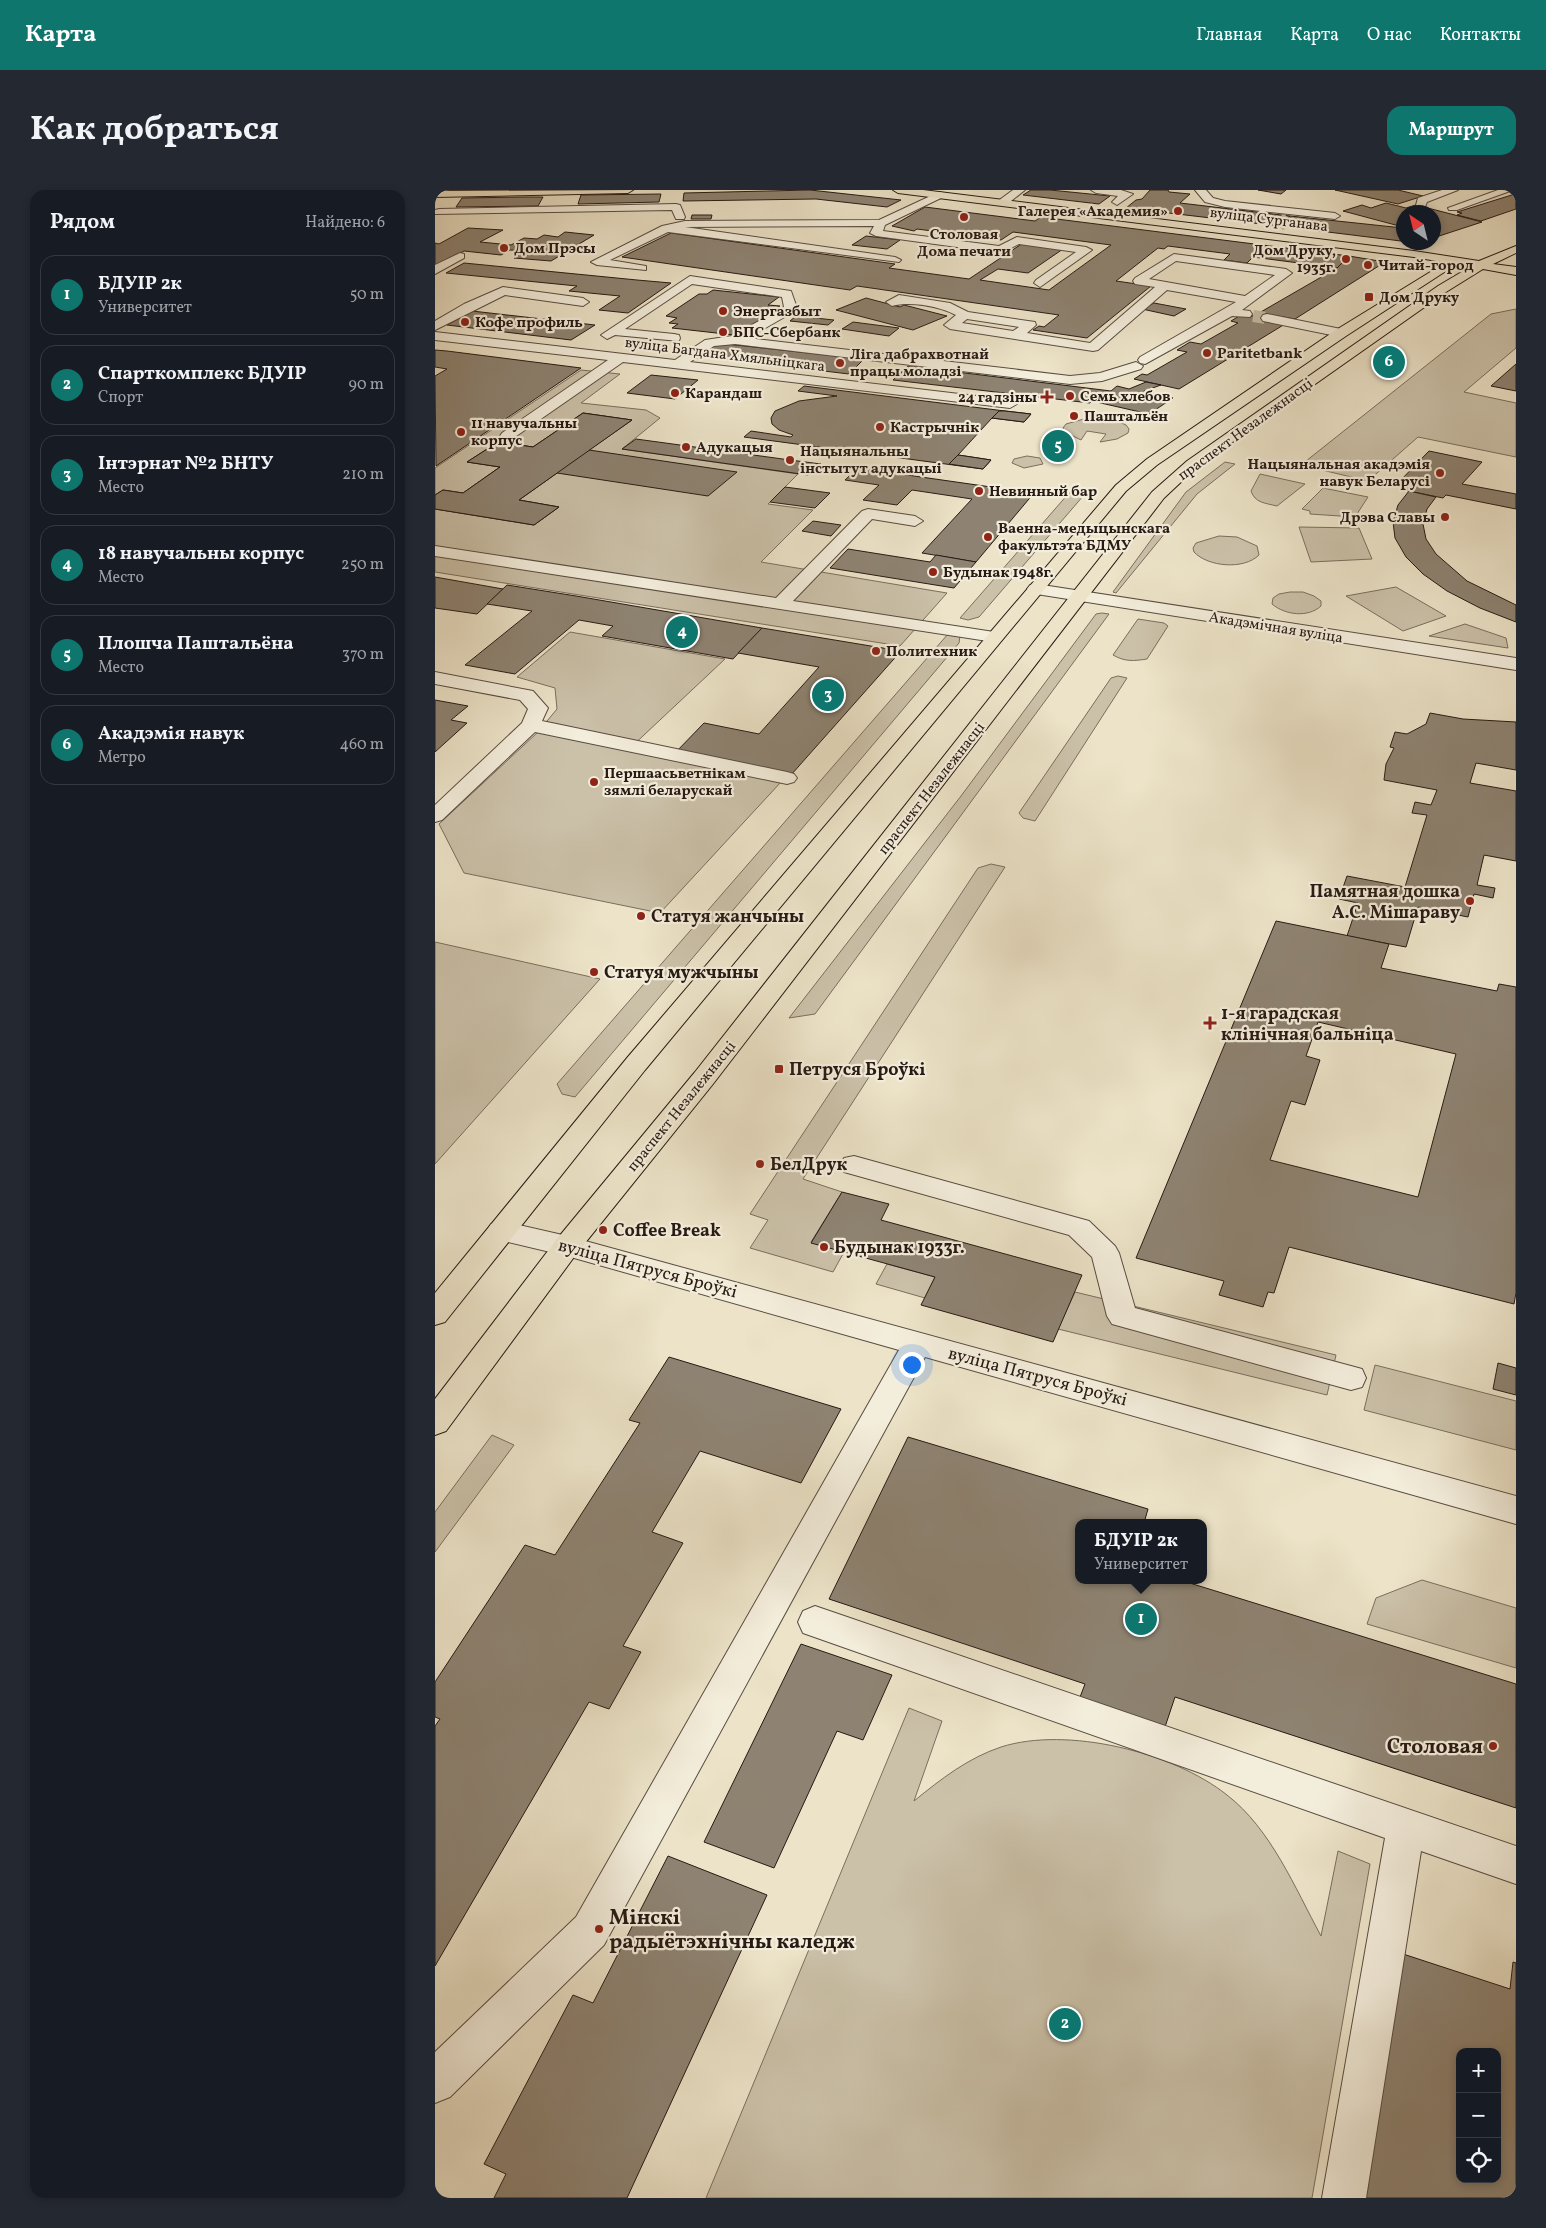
<!DOCTYPE html>
<html lang="ru">
<meta charset="utf-8">
<style>
body{margin:0;font-family:Vollkorn,serif;background:#242831;color:#f1f3f6}
.controls{position:absolute;right:15px;bottom:15px;display:grid;overflow:hidden;border-radius:10px;box-shadow:0 2px 8px #0003}
.controls button{width:45px;height:45px;display:grid;place-items:center;padding:0;border:0;border-bottom:1px solid #363941;background:#171b24;color:#f1f3f6;font:25px sans-serif}
.compass{position:absolute;left:961px;top:15px;width:45px;height:45px;border-radius:50%;background:#171b24;box-shadow:0 2px 8px #0003;rotate:325deg}
.you{position:absolute;left:476px;top:1174px;width:18px;height:18px;margin:-12px;border:4px solid #fff;border-radius:50%;background:#1a73e8;box-shadow:0 0 0 8px #1a73e833}
.badge{display:grid;place-items:center;width:32px;height:32px;border-radius:50%;background:#0f766e;color:#fff;font-size:16px;font-weight:700}
.pin{position:absolute;translate:-50% -50%;border:2px solid #fff;box-shadow:0 1px 5px #0006}
.popup{position:absolute;left:640px;top:1329px;width:132px;height:65px;box-sizing:border-box;display:grid;place-content:center;border-radius:10px;background:#171b24;filter:drop-shadow(0 1px 4px #0005);font-size:16px;white-space:nowrap;color:#9ea1a6}
.popup b{font-size:19px;color:#f1f3f6}
.popup::after{content:'';position:absolute;left:50%;top:100%;margin-left:-10px;border:10px solid transparent;border-top-color:#171b24}
.list{margin:0;padding:0;list-style:none}
h2{display:flex;justify-content:space-between;align-items:center;height:65px;margin:0;padding:0 20px;font-size:21px}
h2 small{font-size:16px;font-weight:400;color:#9ea1a6}
.list li{display:grid;grid-template-columns:32px 1fr auto;gap:15px;align-items:center;box-sizing:border-box;height:80px;margin:0 10px 10px;padding:0 10px;border:1px solid #363941;border-radius:15px}
.list b{display:block;font-size:19px;white-space:nowrap}
.list p{margin:0;font-size:16px;white-space:nowrap;color:#9ea1a6}
.list em{font-size:16px;font-style:normal;color:#9ea1a6}
.icon{flex:none;width:28px;height:28px;fill:none;stroke:currentColor;stroke-width:2;stroke-linecap:round;stroke-linejoin:round}
.map{position:relative;flex:none;width:1081px;height:2008px;overflow:hidden;border-radius:15px}
header{display:flex;align-items:center;gap:30px;box-sizing:border-box;height:70px;padding:0 25px;background:#0f766e;color:#fff}
header strong{font-size:24px}
nav{display:flex;gap:28px;margin-inline-start:auto;font-size:18px}
.intro{display:flex;align-items:center;justify-content:space-between;box-sizing:border-box;height:120px;padding:0 30px}
h1{margin:0;font-size:35px}
.button{padding:12px 22px;border-radius:15px;background:#0f766e;color:#fff;font-size:18px;font-weight:700}
main{display:flex;gap:30px;padding:0 30px}
aside{flex:1;background:#171b24;border-radius:15px;box-shadow:0 2px 8px #0003}
.map>svg:first-child{display:block}
</style>
<header>
<strong>Карта</strong>
<nav><a>Главная</a><a>Карта</a><a>О нас</a><a>Контакты</a></nav>
</header>
<div class="intro"><h1>Как добраться</h1><a class="button">Маршрут</a></div>
<main>
<aside>
<h2>Рядом<small>Найдено: 6</small></h2>
<ul class="list">
<li><span class="badge">1</span><div><b>БДУІР 2к</b><p>Университет</p></div><em>50 m</em></li>
<li><span class="badge">2</span><div><b>Спарткомплекс БДУІР</b><p>Спорт</p></div><em>90 m</em></li>
<li><span class="badge">3</span><div><b>Інтэрнат №2 БНТУ</b><p>Место</p></div><em>210 m</em></li>
<li><span class="badge">4</span><div><b>18 навучальны корпус</b><p>Место</p></div><em>250 m</em></li>
<li><span class="badge">5</span><div><b>Плошча Паштальёна</b><p>Место</p></div><em>370 m</em></li>
<li><span class="badge">6</span><div><b>Акадэмія навук</b><p>Метро</p></div><em>460 m</em></li>
</ul>
</aside>
<div class="map">
<svg width="1081" height="2008" viewBox="0 0 1081 2008">
<rect width="100%" height="100%" fill="#ece3c8"/>
<filter id="stains"><feTurbulence type="fractalNoise" baseFrequency=".004" numOctaves="4"/><feColorMatrix values="0 0 0 0 .2 0 0 0 0 .09 0 0 0 0 .02 0 0 0 .5 -.17"/></filter>
<radialGradient id="worn" r=".72"><stop offset=".6" stop-color="#630" stop-opacity="0"/><stop offset="1" stop-color="#630" stop-opacity=".3"/></radialGradient>
<g fill="#cbc1a9" stroke="#7a6e5e">
<path d="M1081,119V158L1029,202L1081,213V267L983,247L933,291L866,275L1056,124Z"/>
<path d="M146,180L185,184L146,213L211,220L225,228L187,259L363,284L333,314L378,320L326,372L512,403L465,456L0,382V278Z"/>
<path d="M656,227L678,229L691,235L694,239L693,243L682,249L665,252L671,244L652,241L646,250L630,242L628,238L631,234Z"/>
<path d="M592,266L605,268L608,274L589,278L577,273L579,269Z"/>
<path d="M790,272L800,274L762,304L681,403L678,402L751,302Z"/>
<path d="M825,284L870,294L842,316C830,313 820,313 816,301Z"/>
<path d="M888,298L933,307L920,327L875,324V321L867,319Z"/>
<path d="M634,303L649,305L544,427L533,430L525,428Z"/>
<path d="M864,337L924,338L937,369L876,372Z"/>
<path d="M784,346L802,347L822,356L824,365C809,380 773,377 759,362L758,358L761,353Z"/>
<path d="M961,397L1011,426L968,441L911,406Z"/>
<path d="M855,402H868L879,406L886,411V416C873,428 850,425 837,414L838,408L844,404Z"/>
<path d="M667,423L674,424L380,824L354,828L526,606L661,424Z"/>
<path d="M703,429L729,433L733,436L712,469C699,471 690,472 678,465Z"/>
<path d="M1030,434L1071,448L1073,458L994,446Z"/>
<path d="M135,442L290,469L193,560L346,592L225,723L29,683L4,634L102,543L122,519L120,498L82,487Z"/>
<path d="M513,444L525,446L524,453L140,907L127,904L122,894Z"/>
<path d="M683,486L692,488L600,631L588,628L584,623L676,488Z"/>
<path d="M556,674L570,677L368,989L407,1002L376,1052L409,1062L398,1082L315,1058L333,1030L315,1024L543,678Z"/>
<path d="M0,752L165,789L0,974Z"/>
<path d="M452,1074L500,1087L490,1108L441,1094Z"/>
<path d="M640,1102L901,1165L892,1205L623,1139Z"/>
<path d="M940,1175L1081,1211V1260L929,1220Z"/>
<path d="M57,1245L79,1255L0,1362V1322Z"/>
<path d="M987,1390L1081,1418V1478L932,1434L941,1408Z"/>
<path d="M474,1518L507,1531L479,1611C506,1589 533,1568 566,1557C632,1536 738,1562 792,1605C836,1639 860,1698 886,1746L903,1661L935,1674L877,2008H271Z"/>
</g>
<g fill="#8e8372" stroke="#281a14" fill-rule="evenodd">
<path d="M375,0L466,10L452,17L381,9L248,11L249,3Z"/>
<path d="M596,0H615L675,6L664,14L588,5Z"/>
<path d="M715,0H733L734,2L755,4L745,13L855,26L844,36L691,18L701,10L707,9Z"/>
<path d="M823,0H851L846,4Z"/>
<path d="M900,0H963L988,6L963,14Z"/>
<path d="M226,4L224,12L143,14L146,5Z"/>
<path d="M1080,4L1081,19L1046,31L1022,25L1027,23L1022,22Z"/>
<path d="M89,7H108L103,16L21,17L27,8Z"/>
<path d="M951,13L971,18L981,15L1047,32L998,48V22H968V37L908,21L927,15L936,18Z"/>
<path d="M490,17L600,31L606,27L914,66L902,78L818,67L812,73L789,70L795,64L733,56L729,59L723,58L681,91L716,96L652,148L598,140L604,136L609,137L624,125L422,96L415,100L187,67L236,43L460,74L454,78L534,89L588,53L628,59L593,83L563,79L545,90L614,100L676,55L578,42L566,50L482,39L479,41L457,36Z"/>
<path d="M257,25H277L276,29H256Z"/>
<path d="M855,26L968,38V52H984L969,53L966,51L844,36Z"/>
<path d="M33,38L68,40L45,52L76,55L89,48L102,49L109,45L123,47L130,42L159,45L116,71L79,68L90,61L75,60L66,65L29,61L0,77V53L4,54Z"/>
<path d="M431,46L465,50L452,59L417,55Z"/>
<path d="M914,66L950,72L860,129L824,123L902,78Z"/>
<path d="M29,73L202,90L236,93L193,123L164,120L185,106L134,101L142,96L11,83Z"/>
<path d="M278,100L344,107L333,115L345,116L318,137L310,136L299,145L237,138L243,134L234,133L242,128L231,126L264,104H272Z"/>
<path d="M431,108L465,117L469,115L512,126L478,140L401,120Z"/>
<path d="M719,113L751,119L739,126L707,119Z"/>
<path d="M37,121L160,135L136,150L12,135Z"/>
<path d="M824,123L837,125L850,134L744,199L699,189L707,184L712,185L752,162L742,160L755,152L766,154L803,133L796,131L806,125L815,127Z"/>
<path d="M361,126L399,130L393,135L355,131Z"/>
<path d="M418,132L464,138L454,146L407,139Z"/>
<path d="M282,153L429,169L414,184L264,166Z"/>
<path d="M0,160L12,161L146,178L1,276L0,186L12,179L0,177Z"/>
<path d="M1081,174V201L1056,196Z"/>
<path d="M473,176L676,201L682,196L694,199L711,192L726,195L709,201L738,208L714,224L657,211L655,213L458,190Z"/>
<path d="M216,185L263,190L240,209L192,203Z"/>
<path d="M369,196L570,221L596,224L589,232L557,228L523,265L556,270L548,279L309,247L316,241L356,247L358,245L344,240L337,234L336,228L340,221L364,211L402,206L363,201Z"/>
<path d="M564,221H570L596,224L589,232L557,228Z"/>
<path d="M148,223L197,230L154,260L302,282L273,306L122,283L84,310L124,317L99,335L0,319V305L8,300L28,303L65,277L32,272L63,252L98,257Z"/>
<path d="M148,223L197,230L84,310L124,317L99,335L0,319V305L8,300L28,303L65,277L32,272L63,252L98,257Z"/>
<path d="M201,249L355,270L386,274L373,285L187,259Z"/>
<path d="M994,261L1047,272L1027,294L1081,304V319L1011,305L1008,308L964,299L967,296L961,295Z"/>
<path d="M523,265L530,266L556,270L548,279L514,274Z"/>
<path d="M423,278L549,296L599,303L541,372L487,363L537,309L477,300L462,315L428,310L444,295L410,290Z"/>
<path d="M350,297L395,303L380,318L335,312Z"/>
<path d="M974,301L1001,307L992,319L988,334L991,349L1001,364L1032,391L1081,415V432L1045,418L1012,401L988,384L971,367L960,348L958,332L963,315Z"/>
<path d="M378,331L406,335L396,346L367,341Z"/>
<path d="M413,359L495,372L501,365L541,372L519,398L395,378Z"/>
<path d="M0,387L68,399L42,424L0,418Z"/>
<path d="M72,395L141,406L327,438L298,469L167,446L178,436L144,430L80,484L30,475L97,421L52,414Z"/>
<path d="M327,438L466,461L356,585L240,563L269,533L324,544L384,477L303,463Z"/>
<path d="M0,510L33,516L16,530L32,533L0,562Z"/>
<path d="M995,523L1028,529L1081,532V580L1041,573L1035,593L1081,601V671L1049,665L1042,695L1060,698L1058,708L1039,704L1033,727L983,717L971,757L912,746L923,713L904,709L912,686L970,697L992,625L977,623L980,612L996,615L1002,600L949,590L951,574L959,558L955,557L960,542L972,544L991,534Z"/>
<path d="M841,731L954,754L946,778L1062,801L1064,794L1081,797V1103L1079,1114L854,1057L839,1103L833,1102L828,1117L784,1105L789,1091L701,1068ZM883,832L1021,864L983,1007L835,970L856,911L870,915L885,870L871,866Z"/>
<path d="M407,1002L454,1014L446,1030L647,1085L618,1152L486,1115L500,1087L376,1053Z"/>
<path d="M234,1167L406,1219L366,1293L265,1261L217,1342L248,1353L188,1456L206,1462L174,1519L154,1512L0,1776V1536L5,1529L0,1527V1492L90,1355L120,1365L205,1233L194,1230Z"/>
<path d="M1063,1173L1081,1178V1205L1058,1199Z"/>
<path d="M473,1247L713,1319L709,1333H644V1390H745L1081,1494V1618L740,1507L728,1543L642,1515L650,1494L394,1409Z"/>
<path d="M366,1454L457,1485L428,1550L402,1541L339,1678L269,1652Z"/>
<path d="M233,1666L332,1705L192,2008H59L71,1984L49,1974L138,1805L158,1813Z"/>
<path d="M965,1763L1075,1799L1078,1772L1081,1773V2008H929ZM1025,1862H1062V1989H1025Z"/>
</g>
<g fill="none" stroke-linecap="round" stroke-linejoin="round">
<g stroke="#c5bba4" stroke-width="12" stroke-dasharray="12 5.5" stroke-linecap="butt">
<path d="M844,36L855,26"/>
<path d="M818,126L832,128"/>
</g>
<defs>
<g id="minor">
<path d="M578,0H590L571,15H563V11Z"/>
<path d="M656,0H686L698,4L682,15L677,12L683,6L661,3Z"/>
<path d="M760,0H771L778,8L790,11L900,23L905,26L900,29L790,17L770,12Z"/>
<path d="M1007,0H1023L992,12L990,17L986,18L981,15L983,8Z"/>
<path d="M1063,0H1078L1022,20H1014L1013,18Z"/>
<path d="M504,2L508,3V7L450,35L448,41L564,56L582,47L651,57L657,60L605,97L599,93L601,90L641,62L584,54L566,63L441,46L435,43L439,36L250,37L460,67L466,70L464,72L233,42L175,70L211,76V80L162,75L156,72L227,36L250,31L444,30Z"/>
<path d="M241,14L245,15L250,27L249,29H241L237,20L0,24V20L4,19Z"/>
<path d="M25,63L29,64V68L0,84V75Z"/>
<path d="M739,64L851,79L857,83L807,120L815,121L817,124L815,127L797,126L710,174L705,173L703,170L705,167L801,112L732,100L663,160L658,161L515,139L509,135L521,125C504,116 475,111 457,116L451,112L464,105L515,113L533,122L600,132L601,135L592,143L655,153L720,97L700,94L698,91L700,88ZM741,71L840,85L810,106L714,89ZM532,129L584,137L578,141L527,133Z"/>
<path d="M255,86L356,101L362,118L360,121L313,148L635,186L665,183L701,172L708,176L706,179L667,191L635,194L300,154L279,156L255,172L575,210L582,214L575,218L188,172L77,249L72,250L65,246L67,243L173,170L0,150V142L240,170L270,150L297,146L349,117L347,107L257,94L190,139L239,144L244,145L245,148L244,151L180,145L172,149L166,145Z"/>
<path d="M68,97L148,108L154,112L148,116L70,105L0,140V131L29,114Z"/>
<path d="M832,124L906,139L912,143L906,147L828,131L826,128L828,125Z"/>
<path d="M433,319L480,326L488,331L480,336L437,329L358,411L559,442L565,443L568,447L565,451L559,452L0,366V356L341,408L427,321Z"/>
<path d="M601,394L1081,468V480L595,403L592,399L595,395Z"/>
<path d="M0,482L98,501L113,518L107,531L352,582L359,584L362,588L359,592L352,594L100,542L7,630L0,632V615L87,533L93,519L85,510L0,494Z"/>
<path d="M419,966L654,1031L680,1056L684,1063L700,1118L916,1176L927,1179L931,1188L927,1197L916,1200L677,1134L672,1126L657,1067L634,1045L409,982L405,975L409,968Z"/>
<path d="M66,1031L132,1046L1081,1306V1334L490,1167L169,1755L15,1907L0,1913V1862L141,1727L464,1160L132,1066L56,1048L52,1041L56,1034Z"/>
<path d="M380,1416L1081,1656V1694L986,1661L931,2008H887L950,1648L368,1443L363,1432L368,1421Z"/>
</g>
<g id="major">
<path d="M198,0L193,3L0,7V1Z"/>
<path d="M458,0H488L979,61L1044,71L1081,56V63L1058,74L1081,77V85L1048,79L1011,102L762,277L729,308L278,894L142,1063L11,1241L0,1245V1209L122,1049L260,882L717,302L752,271L1003,96L1035,77L979,67L463,3Z"/>
<path d="M1010,73L1014,75V79L911,146L722,275L691,301L210,880L10,1132L0,1135V1103L192,868L681,295L712,269L901,140Z"/>
</g>
</defs>
<use href="#minor" stroke="#594c41" stroke-width="2"/>
<use href="#major" stroke="#281a14" stroke-width="2"/>
<use href="#minor" fill="#f3eddb" fill-rule="evenodd"/>
<use href="#major" fill="#ece3c8" fill-rule="evenodd"/>
</g>
<g fill="#8f2418" stroke="#f3eddb" stroke-width="2">
<circle cx="743" cy="21" r="5"/>
<circle cx="529" cy="27" r="5"/>
<circle cx="69" cy="58" r="5"/>
<circle cx="911" cy="69" r="5"/>
<circle cx="933" cy="75" r="5"/>
<rect x="929" y="102" width="10" height="10" rx="2.5"/>
<circle cx="288" cy="121" r="5"/>
<circle cx="30" cy="132" r="5"/>
<circle cx="288" cy="142" r="5"/>
<circle cx="772" cy="163" r="5"/>
<circle cx="405" cy="173" r="5"/>
<circle cx="240" cy="203" r="5"/>
<circle cx="635" cy="206" r="5"/>
<path d="M609.5 199.5h5v5h5v5h-5v5h-5v-5h-5v-5h5z"/>
<circle cx="639" cy="226" r="5"/>
<circle cx="445" cy="237" r="5"/>
<circle cx="26" cy="242" r="5"/>
<circle cx="251" cy="257" r="5"/>
<circle cx="355" cy="270" r="5"/>
<circle cx="1005" cy="283" r="5"/>
<circle cx="544" cy="301" r="5"/>
<circle cx="1010" cy="327" r="5"/>
<circle cx="553" cy="347" r="5"/>
<circle cx="498" cy="382" r="5"/>
<circle cx="441" cy="461" r="5"/>
<circle cx="159" cy="592" r="5"/>
<circle cx="1035" cy="711" r="5"/>
<circle cx="206" cy="726" r="5"/>
<circle cx="159" cy="782" r="5"/>
<path d="M772.5 825.5h5v5h5v5h-5v5h-5v-5h-5v-5h5z"/>
<rect x="339" y="874" width="10" height="10" rx="2.5"/>
<circle cx="325" cy="974" r="5"/>
<circle cx="168" cy="1040" r="5"/>
<circle cx="389" cy="1057" r="5"/>
<circle cx="1058" cy="1556" r="5"/>
<circle cx="164" cy="1739" r="5"/>
</g>
<g text-anchor="middle" stroke-width="4.5" stroke-linejoin="round" paint-order="stroke">
<g font-size="15" font-weight="bold" fill="#281a14" stroke="#f3eddb" text-anchor="start">
<text x="733" y="26" text-anchor="end">Галерея «Академия»</text>
<text x="529" y="49" text-anchor="middle">Столовая<tspan x="529" dy="17">Дома печати</tspan></text>
<text x="79" y="63">Дом Прэсы</text>
<text x="901" y="65" text-anchor="end">Дом Друку,<tspan x="901" dy="17">1935г.</tspan></text>
<text x="943" y="80">Читай-город</text>
<text x="944" y="112">Дом Друку</text>
<text x="298" y="126">Энергазбыт</text>
<text x="40" y="137">Кофе профиль</text>
<text x="298" y="147">БПС-Сбербанк</text>
<text x="782" y="168">Paritetbank</text>
<text x="415" y="169">Ліга дабрахвотнай<tspan x="415" dy="17">працы моладзі</tspan></text>
<text x="250" y="208">Карандаш</text>
<text x="645" y="211">Семь хлебов</text>
<text x="602" y="212" text-anchor="end">24 гадзіны</text>
<text x="649" y="231">Паштальён</text>
<text x="36" y="238">11 навучальны<tspan x="36" dy="17">корпус</tspan></text>
<text x="455" y="242">Кастрычнік</text>
<text x="261" y="262">Адукацыя</text>
<text x="365" y="266">Нацыянальны<tspan x="365" dy="17">інстытут адукацыі</tspan></text>
<text x="995" y="279" text-anchor="end">Нацыянальная акадэмія<tspan x="995" dy="17">навук Беларусі</tspan></text>
<text x="554" y="306">Невинный бар</text>
<text x="1000" y="332" text-anchor="end">Дрэва Славы</text>
<text x="563" y="343">Ваенна-медыцынскага<tspan x="563" dy="17">факультэта БДМУ</tspan></text>
<text x="508" y="387">Будынак 1948г.</text>
<text x="451" y="466">Политехник</text>
<text x="169" y="588">Першаасьветнікам<tspan x="169" dy="17">зямлі беларускай</tspan></text>
</g>
<g font-size="15" fill="#281a14" stroke="#f3eddb">
<text transform="translate(834 29) rotate(7)" y="5">вуліца Сурганава</text>
<text transform="translate(290 164) rotate(7)" y="5">вуліца Багдана Хмяльніцкага</text>
<text transform="translate(810 239) rotate(-36)" y="5">праспект Незалежнасці</text>
<text transform="translate(841 437) rotate(9)" y="5">Акадэмічная вуліца</text>
<text transform="translate(496 598) rotate(-52)" y="5">праспект Незалежнасці</text>
<text transform="translate(246 916) rotate(-51)" y="5">праспект Незалежнасці</text>
</g>
<g font-size="18" font-weight="bold" fill="#281a14" stroke="#f3eddb" text-anchor="start">
<text x="1025" y="707" text-anchor="end">Памятная дошка<tspan x="1025" dy="21">А.С. Мішараву</tspan></text>
<text x="216" y="732">Статуя жанчыны</text>
<text x="169" y="788">Статуя мужчыны</text>
<text x="786" y="829">1-я гарадская<tspan x="786" dy="21">клінічная бальніца</tspan></text>
<text x="354" y="885">Петруся Броўкі</text>
<text x="335" y="980">БелДрук</text>
<text x="178" y="1046">Coffee Break</text>
<text x="399" y="1063">Будынак 1933г.</text>
</g>
<g font-size="18" fill="#281a14" stroke="#f3eddb">
<text transform="translate(213 1078) rotate(15)" y="6">вуліца Пятруся Броўкі</text>
<text transform="translate(603 1186) rotate(15)" y="6">вуліца Пятруся Броўкі</text>
</g>
<g font-size="21" font-weight="bold" fill="#281a14" stroke="#f3eddb" text-anchor="end">
<text x="1048" y="1563">Столовая</text>
<text x="174" y="1734" text-anchor="start">Мінскі<tspan x="174" dy="24">радыётэхнічны каледж</tspan></text>
</g>
</g>
<rect width="100%" height="100%" filter="url(#stains)"/>
<rect width="100%" height="100%" fill="url(#worn)"/>
</svg>
<div class="controls">
<button>+</button>
<button>−</button>
<button><svg class="icon" aria-label="locate" viewBox="0 0 24 24"><circle cx="12" cy="12" r="6"/><path d="M12 2v4M12 18v4M2 12h4M18 12h4"/></svg></button>
</div>
<svg class="compass" viewBox="-18 -18 36 36"><path d="M0-13l5 13h-10z" fill="#e53935"/><path d="M0 13l5-13h-10z" fill="#9ea1a6"/></svg>
<div class="you"></div>
<div class="pin badge" style="left:706px;top:1429px">1</div>
<div class="popup"><b>БДУІР 2к</b>Университет</div>
<div class="pin badge" style="left:630px;top:1834px">2</div>
<div class="pin badge" style="left:393px;top:505px">3</div>
<div class="pin badge" style="left:247px;top:442px">4</div>
<div class="pin badge" style="left:623px;top:256px">5</div>
<div class="pin badge" style="left:954px;top:172px">6</div>
</div>
</main>
